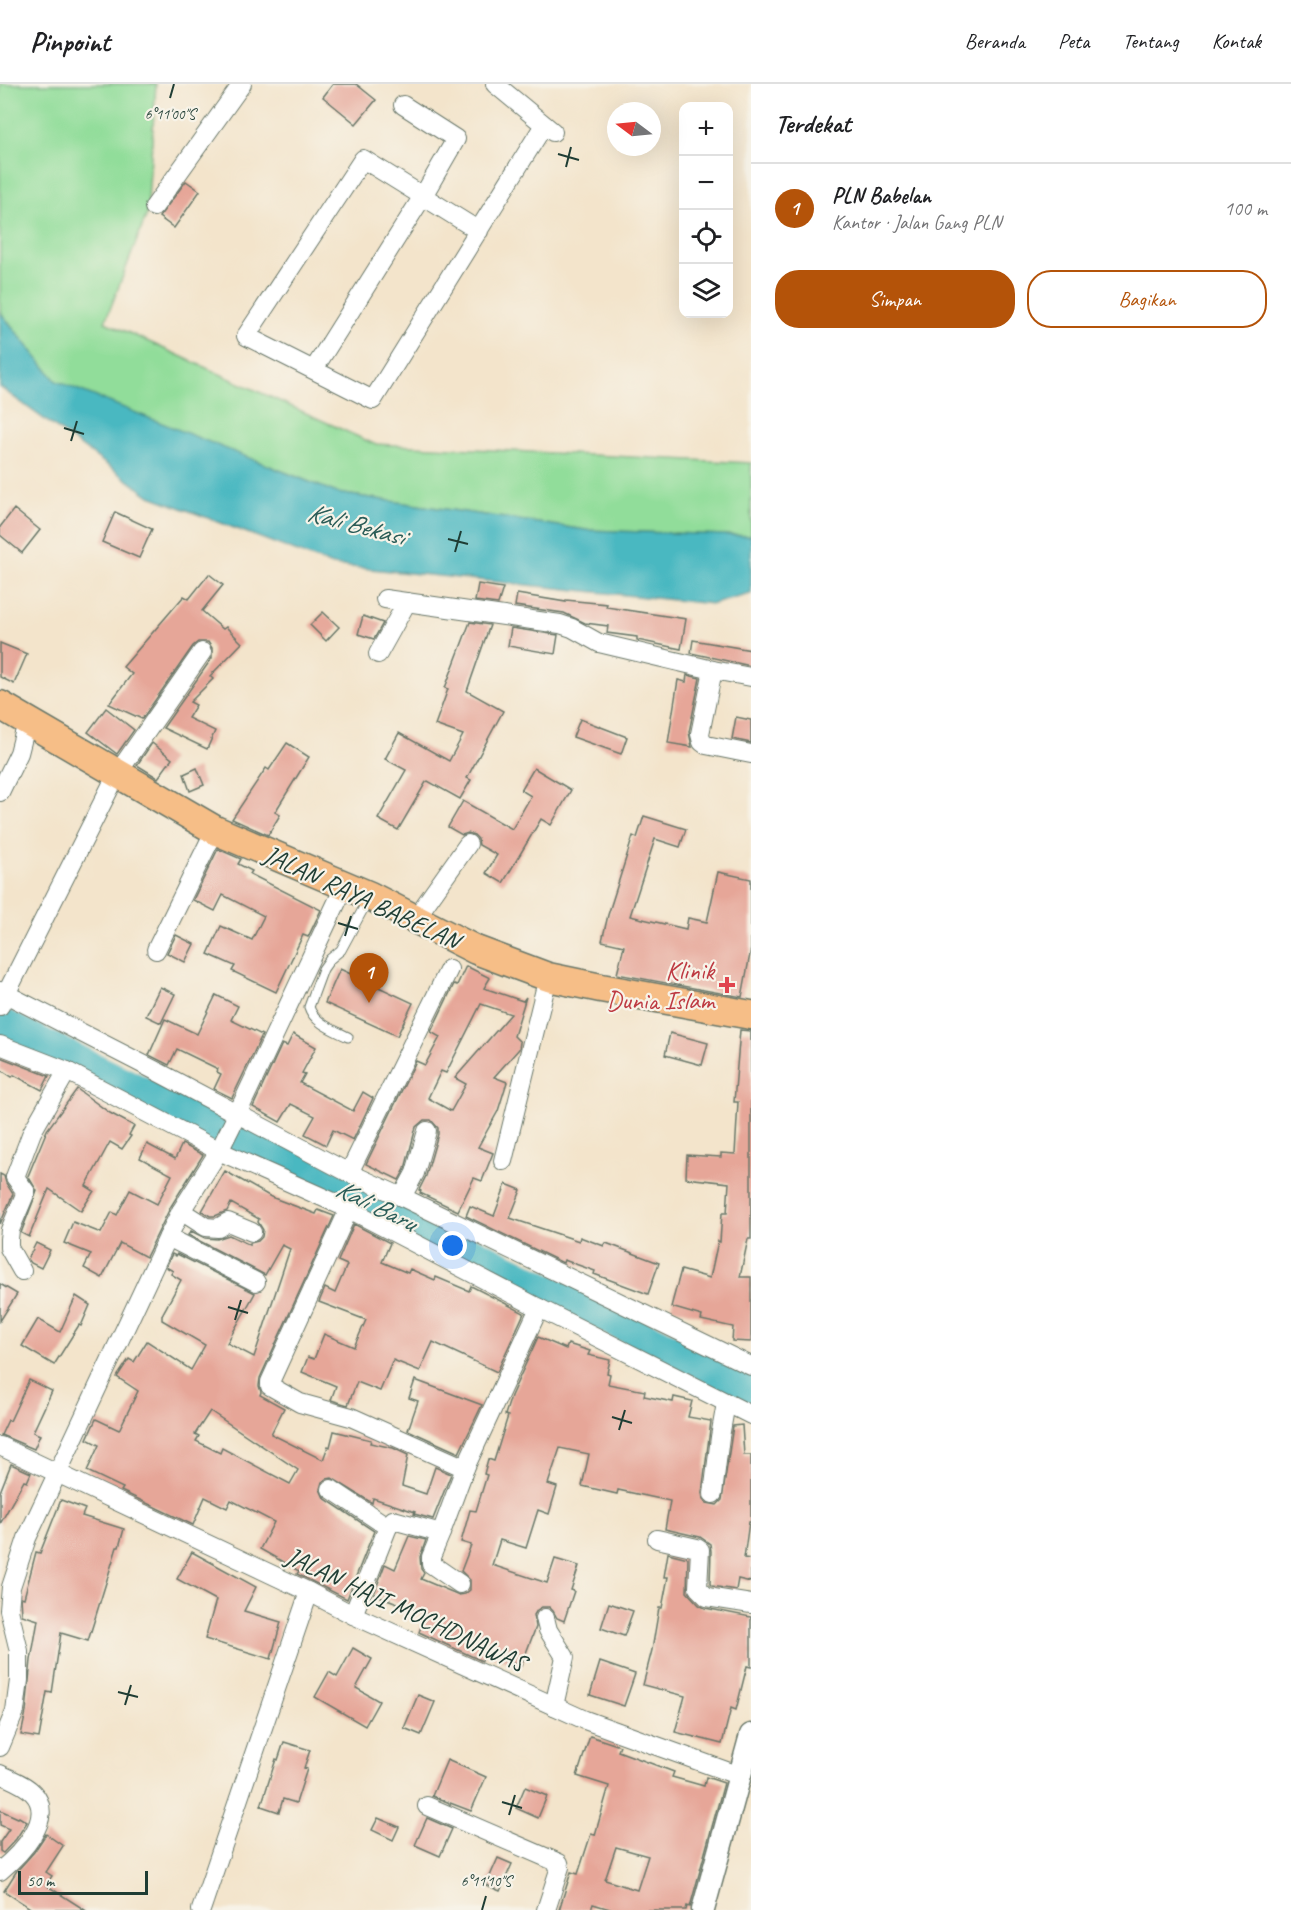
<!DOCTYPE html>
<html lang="id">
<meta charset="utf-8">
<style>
body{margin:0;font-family:Caveat,sans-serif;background:#f6f6f6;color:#202124}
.controls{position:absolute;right:18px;top:18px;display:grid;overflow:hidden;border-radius:12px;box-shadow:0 6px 24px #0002}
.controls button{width:54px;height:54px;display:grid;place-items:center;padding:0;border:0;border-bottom:2px solid #e0e0e0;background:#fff;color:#202124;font:30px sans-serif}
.compass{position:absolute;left:607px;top:18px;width:54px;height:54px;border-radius:50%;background:#fff;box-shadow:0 6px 24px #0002;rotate:286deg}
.scale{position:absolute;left:18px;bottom:15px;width:130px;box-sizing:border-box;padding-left:6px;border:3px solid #1f3d34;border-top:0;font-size:16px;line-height:21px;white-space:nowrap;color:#1f3d34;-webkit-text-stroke:4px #f7f3e8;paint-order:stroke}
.you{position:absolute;left:453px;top:1162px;width:21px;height:21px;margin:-15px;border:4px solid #fff;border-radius:50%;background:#1a73e8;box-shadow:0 0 0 9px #1a73e833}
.badge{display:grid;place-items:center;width:39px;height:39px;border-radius:50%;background:#b45309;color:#fff;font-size:20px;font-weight:700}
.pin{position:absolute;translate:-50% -50px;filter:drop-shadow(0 2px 3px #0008)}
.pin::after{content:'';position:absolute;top:32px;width:21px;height:18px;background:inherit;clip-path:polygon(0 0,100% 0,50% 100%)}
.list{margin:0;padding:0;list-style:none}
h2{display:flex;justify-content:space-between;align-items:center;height:78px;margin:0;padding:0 24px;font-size:26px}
h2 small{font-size:20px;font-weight:400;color:#757577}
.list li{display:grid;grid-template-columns:39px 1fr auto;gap:18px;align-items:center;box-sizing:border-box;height:90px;padding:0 24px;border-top:2px solid #e0e0e0}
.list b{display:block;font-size:22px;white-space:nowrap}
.list p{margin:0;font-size:20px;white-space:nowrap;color:#757577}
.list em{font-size:20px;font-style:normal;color:#757577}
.actions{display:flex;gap:12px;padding:18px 24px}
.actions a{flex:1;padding:14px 0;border:2px solid #b45309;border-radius:24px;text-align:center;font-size:21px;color:#b45309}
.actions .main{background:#b45309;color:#fff}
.icon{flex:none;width:33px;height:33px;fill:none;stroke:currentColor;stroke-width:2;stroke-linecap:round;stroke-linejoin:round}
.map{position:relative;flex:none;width:751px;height:1826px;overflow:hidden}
header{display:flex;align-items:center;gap:36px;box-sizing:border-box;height:84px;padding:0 30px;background:#fff;border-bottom:2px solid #e0e0e0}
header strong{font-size:28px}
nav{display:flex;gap:33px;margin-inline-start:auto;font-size:21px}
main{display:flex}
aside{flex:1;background:#fff}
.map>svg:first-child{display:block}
</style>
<header>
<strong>Pinpoint</strong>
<nav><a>Beranda</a><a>Peta</a><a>Tentang</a><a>Kontak</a></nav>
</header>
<main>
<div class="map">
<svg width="751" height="1826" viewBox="0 0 751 1826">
<rect width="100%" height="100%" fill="#f7f3e8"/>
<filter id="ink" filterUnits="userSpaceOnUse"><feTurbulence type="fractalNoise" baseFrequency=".0167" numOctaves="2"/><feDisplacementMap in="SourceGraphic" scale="12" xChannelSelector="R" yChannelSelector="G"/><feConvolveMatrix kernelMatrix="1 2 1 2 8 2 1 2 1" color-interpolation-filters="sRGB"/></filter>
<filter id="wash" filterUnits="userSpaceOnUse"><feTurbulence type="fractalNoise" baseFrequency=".008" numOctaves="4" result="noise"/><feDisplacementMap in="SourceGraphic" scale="24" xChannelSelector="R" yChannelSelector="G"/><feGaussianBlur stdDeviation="1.35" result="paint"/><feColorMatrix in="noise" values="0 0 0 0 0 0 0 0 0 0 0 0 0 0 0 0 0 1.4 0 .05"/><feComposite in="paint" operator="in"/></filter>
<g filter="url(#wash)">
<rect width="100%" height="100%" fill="#f3e4cb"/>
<path fill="#91dd9a" stroke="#588d67" stroke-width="1.5" d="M0,0H156L147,130L105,238L374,360L751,379V452L586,446L337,409L56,297L0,228Z"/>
<path fill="#49b8c1" stroke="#347a7a" stroke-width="1.5" d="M0,228L56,297L337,409L586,446L751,452V510L713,520L332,481L150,412L0,303Z"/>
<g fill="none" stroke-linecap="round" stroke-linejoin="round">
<path stroke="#49b8c1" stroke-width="32" d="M0,939L751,1304"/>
</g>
<g id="blocks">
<g fill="#e6a698" fill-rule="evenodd">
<path d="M333,0H356L376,16L356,40L323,13Z"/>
<path d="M186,97L200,107L174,144L159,133Z"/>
<path d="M14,425L40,446L22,469L0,451V443Z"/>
<path d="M115,428L152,445L139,474L102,458Z"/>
<path d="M209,490L223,501L202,527L223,545L226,543L242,559L210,592L213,595L190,618L196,621L188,634L215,647L207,665L163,644L212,574V564L208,558H198L193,562L142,635L109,620L132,590L123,583L184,512L189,515Z"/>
<path d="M478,500L503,504L498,520L475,517Z"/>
<path d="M517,510L566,518V516L607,520L606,523L686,535L681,565L637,556V553L607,549L608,542L585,539L564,529L515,522Z"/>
<path d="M323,528L339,543L326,557L310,541Z"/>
<path d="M363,532L383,539L374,555L358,550Z"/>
<path d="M470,538L490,541L467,607L503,627L467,694L471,696L460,715L428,697L426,698L398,746L378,735L406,686L385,675L399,649L449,677L463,651L435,641L448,605L445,604Z"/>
<path d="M511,544L558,551L555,570L508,562Z"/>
<path d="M693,556L751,566V582L691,569Z"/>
<path d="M0,559L27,570L14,600L0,593Z"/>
<path d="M687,591L700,594L689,648L692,663L668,659L678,596L686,598Z"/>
<path d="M106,624L134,646L117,670L88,648Z"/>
<path d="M736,633L751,636V659L732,655Z"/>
<path d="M580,635L627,653L621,670L573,653Z"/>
<path d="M152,659L172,675L158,694L137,681Z"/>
<path d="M287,659L309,673L275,728L280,731L268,751L232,735L266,684L269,686Z"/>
<path d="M197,684L204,701L190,707L184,690Z"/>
<path d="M534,684L571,706L551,741L541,735L503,799L486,789L497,771L479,761L478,755L474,751L468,749L462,751L448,743L463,717L512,745L531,712L521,706Z"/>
<path d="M644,732L686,745L680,763L655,755L630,832L686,845L688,834L707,838L718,788L751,795V865L742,913L617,890L624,862L602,857L608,831L633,752L637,754Z"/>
<path d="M218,765L241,775L238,780L252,787L250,790L321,826L308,853L303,851L276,908L232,887L235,882L208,870L221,842L252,856L264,832L223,811L215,827L193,816Z"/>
<path d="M176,851L194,860L185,878L167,869Z"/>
<path d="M466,882L490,894L484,904L523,917L526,913L514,952L520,958L519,965L494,993L507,998L498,1027L478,1063L493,1069L482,1097L474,1094L458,1127L420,1109L421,1107L419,1106L426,1092L438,1050V1044L431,1036H424L416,1043L405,1085L399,1096L366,1080L416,977L425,981L440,953L431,948L454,900L457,901ZM481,920L511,930L455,994L466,1000L451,1027L428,1014L441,987L446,989Z"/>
<path d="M340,885L413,919L397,952L325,919Z"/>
<path d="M160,903L175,910L161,939L146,932Z"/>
<path d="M216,911L238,922L231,936L262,951L232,1014L214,1005L221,990L217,988L218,985L177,965L169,981L149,971L165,935L197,950Z"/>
<path d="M740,946L751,947V1155H748L740,1193H751V1258L732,1257L733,1243L701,1236L702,1232L671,1223L681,1186L710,1194L718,1157L720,1158L722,1129H727L729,1099L686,1094L687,1071L721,1073V1069L735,1070L738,1018H734Z"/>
<path d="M670,949L708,959L702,981L665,971Z"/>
<path d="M293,950L316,963L302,989L305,990L300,999L353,1027L363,1008L373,1014L353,1056L333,1046L326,1061L305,1050L315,1032L291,1020L280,1038L253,1023L282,960L287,962Z"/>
<path d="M0,973L49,992L42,1006L14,991L12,993L0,985Z"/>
<path d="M77,1005L110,1029L134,1042L129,1051L131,1052L122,1065L110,1058L86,1102L94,1107L81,1127L49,1105L29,1153L21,1149L37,1107L28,1092L47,1046Z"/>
<path d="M147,1060L175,1075L182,1060L203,1071L171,1122L146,1173L120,1159L102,1194L84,1184L91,1170L64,1159L73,1138L101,1149L112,1128L117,1131L130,1106L157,1120L172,1091L140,1074Z"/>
<path d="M225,1087L271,1113L316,1130L318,1126L334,1132L260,1294L259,1302L261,1308L260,1311L284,1324L271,1350L323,1376L328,1362L330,1363L334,1347L371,1356L370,1359L393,1364L408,1371L402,1402L426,1410L435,1383L451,1390L433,1435L414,1430L415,1428L373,1414L372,1419L332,1394L327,1395L322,1398L320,1405L324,1414L374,1447L347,1515L297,1490L299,1487L260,1465L274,1438L231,1416L227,1424L205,1413L193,1441L121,1407L123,1404L87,1387L99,1361L87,1355L96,1335L119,1346L138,1307L117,1293L129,1275L134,1278L147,1257L191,1286L205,1261L162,1236V1231L181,1196L171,1190L173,1187L166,1183L172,1170L176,1172L177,1170L255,1209L227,1259L254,1273L290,1165L282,1161L265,1191L188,1151L191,1147L205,1154L217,1155L229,1151L250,1161V1159L258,1157L262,1153L263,1146L258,1138L259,1135L231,1119L227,1127L215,1132H210L202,1127ZM210,1327L298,1386L290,1400L222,1364L220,1369L196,1357L199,1352L195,1350Z"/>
<path d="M0,1090L4,1092L6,1099L13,1110L0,1140Z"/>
<path d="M506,1100L521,1106L510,1134L579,1157L580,1153L604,1162L606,1159L659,1179L648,1210L594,1190L595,1187L564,1176L563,1179L466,1132L470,1122L494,1132Z"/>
<path d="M354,1140L390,1159L382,1178L408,1189L410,1185L435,1196L436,1193L469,1207L471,1202L524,1229L497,1288L433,1258L420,1287L393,1276L380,1307L357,1298L348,1321L331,1316L336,1302L302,1288L308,1273L314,1275L324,1250L354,1263L366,1236L319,1218L325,1204L335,1209L347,1181L338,1177Z"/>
<path d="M36,1159L50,1166L41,1184L31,1179L28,1175Z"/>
<path d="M0,1200L17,1210L0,1237Z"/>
<path d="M76,1212L90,1221L81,1242L79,1241L54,1281L22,1262L38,1235L60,1248Z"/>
<path d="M538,1253L566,1265L568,1260L590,1267L588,1271L610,1276L607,1289L610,1290L608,1300L645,1307L644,1312L673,1318L674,1313L692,1317L688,1333L711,1337L702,1409L703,1415L707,1419L717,1421L722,1416L733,1342L742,1341L744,1371H751V1438H749L744,1474L751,1475V1498L738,1495L736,1506L712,1502L710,1500L711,1467L710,1460L700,1453L665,1445L670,1417L618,1406L617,1410L582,1402L589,1370L560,1364L548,1400L557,1403L549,1430L538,1426L526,1464L500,1456L492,1481L547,1499L555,1475L579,1482L571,1506L574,1507L564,1537L557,1534L553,1527L549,1523H542L537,1526L534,1531L536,1543L521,1582L485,1570L482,1577L419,1548L426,1530L374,1510L385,1480L395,1485L409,1452L426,1456L420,1473L421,1485L424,1489L421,1495L459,1511L465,1510L470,1506V1496L461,1487L471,1461L461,1458L470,1426L476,1427L487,1391L484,1390L488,1375L494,1377L508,1332L505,1331L511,1312Z"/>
<path d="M29,1296L52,1307L33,1348L40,1351L34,1365L1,1351L8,1336L10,1337Z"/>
<path d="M415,1296L482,1321L459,1369L408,1346L418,1317L409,1314Z"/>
<path d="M11,1380L31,1389L27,1398L24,1397L0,1440V1408Z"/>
<path d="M61,1416L85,1425L82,1432L124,1445L119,1463H117L88,1557L61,1549L52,1609L47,1608L39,1654L21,1651L26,1628L31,1576L38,1536L22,1531L21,1513L24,1514L36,1468L40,1469Z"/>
<path d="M192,1468L256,1503L244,1527L281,1538L271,1575L205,1555L216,1516L177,1495Z"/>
<path d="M668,1469L688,1474L687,1508L699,1521L705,1524L751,1533V1583L747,1582L736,1626L731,1624L722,1660L675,1648L685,1612L643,1601L652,1566L659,1524H662L668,1493H664Z"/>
<path d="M609,1519L633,1527L624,1552L601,1544Z"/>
<path d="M353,1564L372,1575L356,1604L379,1617L365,1642L315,1613L329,1588L337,1593Z"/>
<path d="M600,1578L635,1590L624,1622L590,1611Z"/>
<path d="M418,1611L435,1618L421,1651L404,1644Z"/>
<path d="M590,1652L620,1662L618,1667L674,1688L672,1693L704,1702L706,1693L724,1699L690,1823L687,1822L686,1826H613L593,1820L591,1826H559L571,1788L578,1790L591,1750L595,1751L609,1702L577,1692ZM616,1763L648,1772L637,1806L605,1796Z"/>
<path d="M284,1658L310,1666L304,1684L307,1685L296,1719L283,1715L279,1728L261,1722L276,1675L278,1676Z"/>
<path d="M447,1676L486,1693L471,1727L432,1712Z"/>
<path d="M525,1703L547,1712L538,1734L516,1724Z"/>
<path d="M0,1726L18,1734L19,1733L27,1738L16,1755L3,1769L0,1767V1758L9,1745L0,1741Z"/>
<path d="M378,1734L399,1743L393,1756L372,1746Z"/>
<path d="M427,1734L452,1745L440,1772L415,1761Z"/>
<path d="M46,1750L63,1762L46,1788L52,1792L46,1801L85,1826H33L4,1807L16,1788L34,1768Z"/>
<path d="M498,1774L512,1780L500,1807L486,1801Z"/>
</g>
</g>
</g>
<g filter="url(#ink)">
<use href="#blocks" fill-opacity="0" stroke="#697769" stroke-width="1.5"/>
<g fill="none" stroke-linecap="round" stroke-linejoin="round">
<defs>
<path id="service" d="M348,953C334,946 314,939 309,923L323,885L330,875L341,866L369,814"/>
<g id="minor">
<path d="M495,0L553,48"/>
<path d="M154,123L242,0"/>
<path d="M479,147L363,75L246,252L373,316L544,41"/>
<path d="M314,285L423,112L456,55L403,21"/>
<path d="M385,515L560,540L572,544L599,559L713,586L751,593"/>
<path d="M378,570L407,518"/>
<path d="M713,586L700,650L702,658L706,661L751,670"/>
<path d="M0,708L19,669L27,638"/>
<path d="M415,835L468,760"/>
<path d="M156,866L215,746"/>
<path d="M0,907L160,989L349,1089L402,1113L751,1282"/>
<path d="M0,922L117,690L202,568"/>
<path d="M0,961L67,987L219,1067L349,1125L539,1224L751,1331"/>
<path d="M503,1077L548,893"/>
<path d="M349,1089L449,885"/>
<path d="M402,1113L415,1089L427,1047"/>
<path d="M349,1125L270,1298V1302L300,1319L351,1333L465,1384"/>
<path d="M181,1127L206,1143L218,1144L228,1138L252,1148"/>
<path d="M168,1153L256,1198"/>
<path d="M22,1187L9,1164V1155L10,1146L26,1108L15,1093L32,1048L67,987"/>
<path d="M0,1362L309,1508L353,1531L585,1636L740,1692"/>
<path d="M331,1405L388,1443"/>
<path d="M713,1410L720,1353L726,1319"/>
<path d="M441,1449L465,1384L539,1224"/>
<path d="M657,1455L697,1464L700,1466L698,1504L707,1513L751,1520"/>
<path d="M353,1531L388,1443L393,1436L441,1449L431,1473V1480L460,1500"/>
<path d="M545,1534L548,1546L565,1573L554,1622"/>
<path d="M0,1663L15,1627L19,1596V1567L9,1526L11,1503L27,1454L168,1153L181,1127L219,1067L232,1041L345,801"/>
<path d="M0,1690C10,1695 25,1700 33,1709C57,1734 19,1771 0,1787"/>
<path d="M427,1722L559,1779L560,1783L546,1826"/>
<path d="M201,1826L309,1508"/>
</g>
<path id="tertiary" d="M703,1826L751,1651"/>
<path id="primary" d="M0,621L215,746L370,812L476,866L548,893L601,904L751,931"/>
</defs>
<use href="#service" stroke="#697769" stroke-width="11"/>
<use href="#minor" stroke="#697769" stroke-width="20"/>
<use href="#tertiary" stroke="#697769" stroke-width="25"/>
<use href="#primary" stroke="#697769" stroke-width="31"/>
<use href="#service" stroke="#fff" stroke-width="9"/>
<use href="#minor" stroke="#fff" stroke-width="18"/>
<use href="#tertiary" stroke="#fff" stroke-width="22"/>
<use href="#primary" stroke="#f6be87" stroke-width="28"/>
</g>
</g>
<path fill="none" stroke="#1f3d34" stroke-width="2" d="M170,14L174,0M558,70L579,76M566,83L571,63M64,344L84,350M71,357L77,337M448,455L468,460M455,468L461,447M338,839L358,845M345,852L351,832M228,1223L248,1229M235,1236L241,1216M612,1333L632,1339M619,1346L625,1326M118,1608L138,1613M125,1621L131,1601M502,1718L522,1724M509,1731L515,1711M482,1826L486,1812"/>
<path fill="#e0444e" stroke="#f7f3e8" stroke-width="2" d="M724 892h6v6h6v6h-6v6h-6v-6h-6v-6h6z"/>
<g text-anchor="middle" stroke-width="4.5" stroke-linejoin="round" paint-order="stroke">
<g font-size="26" fill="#1f3d34" stroke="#f7f3e8">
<text transform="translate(362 813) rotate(25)" y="9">JALAN RAYA BABELAN</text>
<text transform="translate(406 1525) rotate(25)" y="9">JALAN HAJI MOCHDNAWAS</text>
</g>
<g font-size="26" fill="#be3a42" stroke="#f7f3e8" text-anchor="end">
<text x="714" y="895">Klinik<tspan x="714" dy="30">Dunia Islam</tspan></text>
</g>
<g font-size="27" font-style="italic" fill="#2a5c57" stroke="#f7f3e8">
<text transform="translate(356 440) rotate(15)" y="9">Kali Bekasi</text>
<text transform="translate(376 1121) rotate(26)" y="9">Kali Baru</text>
</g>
</g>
<g font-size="15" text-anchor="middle" fill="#1f3d34" stroke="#f7f3e8" stroke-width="4.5" stroke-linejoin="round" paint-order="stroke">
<text x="170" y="35">6°11'00"S</text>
<text x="486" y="1802">6°11'10"S</text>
</g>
</svg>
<div class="controls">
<button>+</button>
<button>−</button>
<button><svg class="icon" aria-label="locate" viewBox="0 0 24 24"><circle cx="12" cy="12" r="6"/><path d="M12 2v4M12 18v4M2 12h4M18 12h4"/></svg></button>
<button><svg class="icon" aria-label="layers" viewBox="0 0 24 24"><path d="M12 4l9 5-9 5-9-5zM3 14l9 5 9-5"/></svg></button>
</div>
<svg class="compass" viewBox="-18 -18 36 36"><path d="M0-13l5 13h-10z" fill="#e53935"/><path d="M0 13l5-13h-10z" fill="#757577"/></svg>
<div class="scale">50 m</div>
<div class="you"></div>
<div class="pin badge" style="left:369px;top:919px">1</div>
</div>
<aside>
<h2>Terdekat<small></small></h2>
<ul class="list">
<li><span class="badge">1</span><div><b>PLN Babelan</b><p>Kantor · Jalan Gang PLN</p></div><em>100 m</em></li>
</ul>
<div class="actions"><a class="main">Simpan</a><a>Bagikan</a></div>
</aside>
</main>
